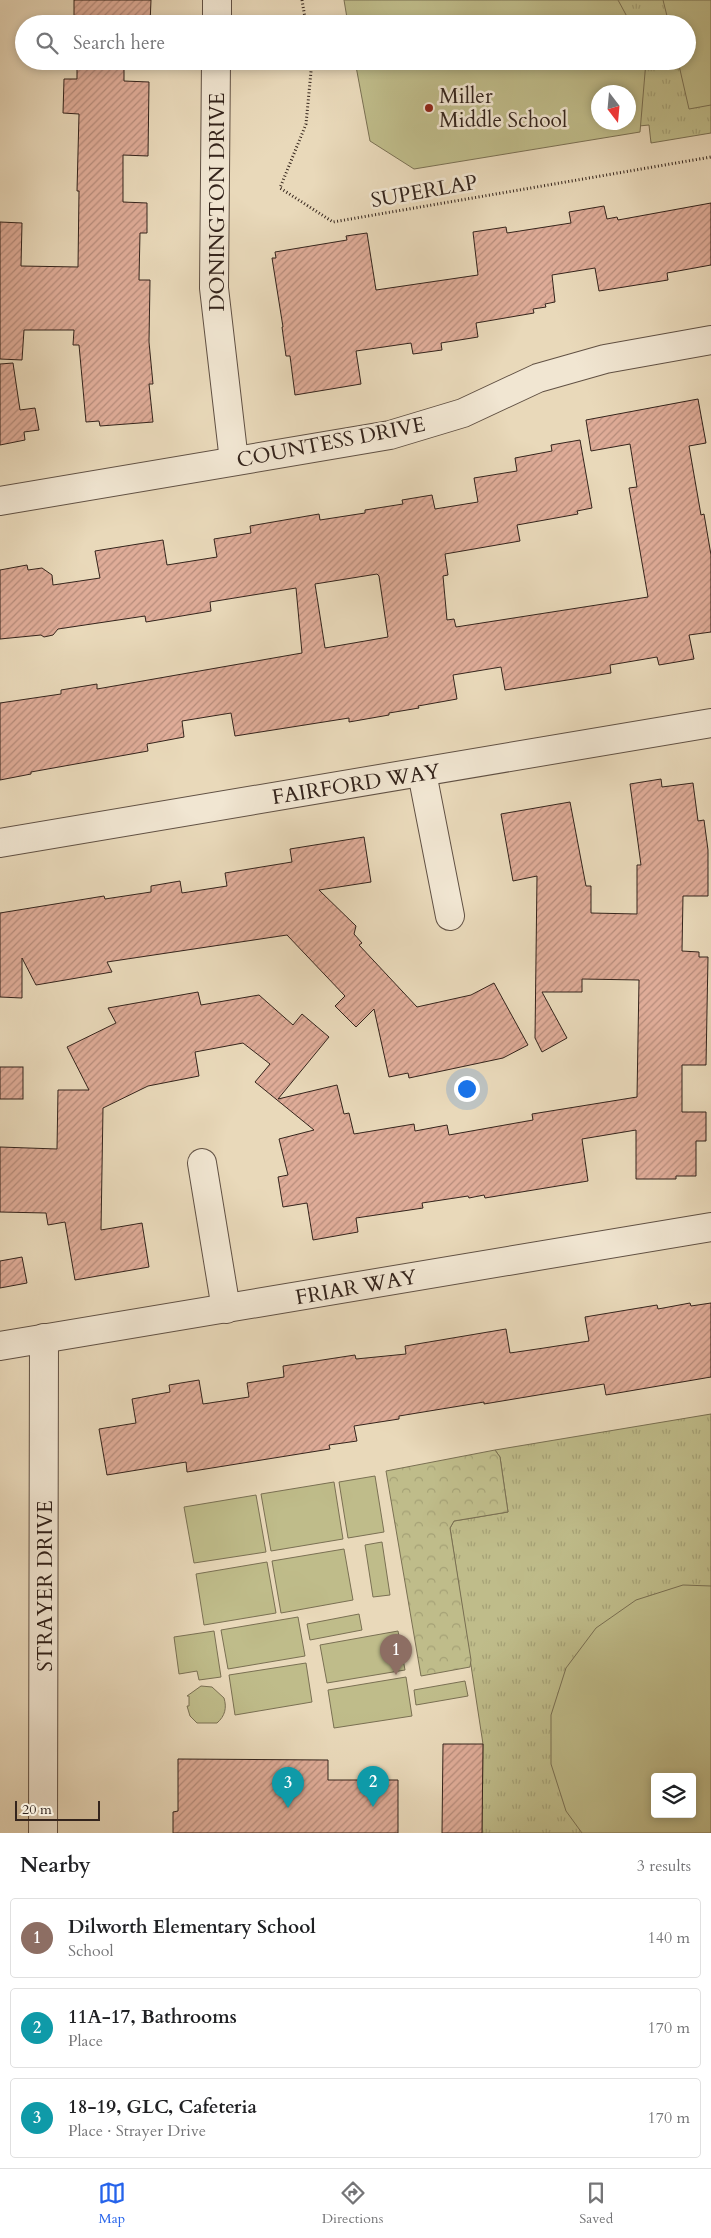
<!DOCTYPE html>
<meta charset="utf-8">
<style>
body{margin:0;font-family:Cardo,serif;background:#f6f6f6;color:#202124}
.controls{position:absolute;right:15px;bottom:15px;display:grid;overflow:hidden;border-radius:5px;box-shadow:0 2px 8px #0003}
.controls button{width:45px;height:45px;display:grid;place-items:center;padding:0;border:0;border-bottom:1px solid #e0e0e0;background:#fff;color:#202124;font:25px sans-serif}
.compass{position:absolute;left:591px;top:85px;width:45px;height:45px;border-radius:50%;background:#fff;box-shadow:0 2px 8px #0003;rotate:164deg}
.scale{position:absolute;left:15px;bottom:12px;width:85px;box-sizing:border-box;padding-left:5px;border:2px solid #34241c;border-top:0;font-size:14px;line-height:18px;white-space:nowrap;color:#34241c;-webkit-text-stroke:4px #f1e6d2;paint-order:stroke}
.you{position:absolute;left:466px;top:1088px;width:18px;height:18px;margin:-12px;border:4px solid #fff;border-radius:50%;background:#1a73e8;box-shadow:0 0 0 8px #1a73e833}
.badge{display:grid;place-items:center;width:32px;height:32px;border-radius:50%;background:#2563eb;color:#fff;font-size:16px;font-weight:700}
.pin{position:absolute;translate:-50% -41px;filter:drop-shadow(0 1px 2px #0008)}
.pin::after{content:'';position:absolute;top:26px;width:18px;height:15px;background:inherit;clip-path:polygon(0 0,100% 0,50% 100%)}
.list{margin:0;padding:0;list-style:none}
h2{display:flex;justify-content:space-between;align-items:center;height:65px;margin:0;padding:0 20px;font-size:21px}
h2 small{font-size:16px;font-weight:400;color:#757577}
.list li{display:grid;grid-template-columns:32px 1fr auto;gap:15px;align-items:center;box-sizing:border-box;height:80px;margin:0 10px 10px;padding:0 10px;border:1px solid #e0e0e0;border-radius:5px}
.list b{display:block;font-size:19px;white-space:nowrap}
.list p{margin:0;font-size:16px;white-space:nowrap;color:#757577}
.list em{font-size:16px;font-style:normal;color:#757577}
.icon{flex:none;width:28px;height:28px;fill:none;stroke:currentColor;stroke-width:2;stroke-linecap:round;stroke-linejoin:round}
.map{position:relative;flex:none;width:711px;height:1833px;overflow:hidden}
.search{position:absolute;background:#fff;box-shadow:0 2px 8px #0003;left:15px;right:15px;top:15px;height:55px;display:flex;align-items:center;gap:12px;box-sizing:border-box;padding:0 18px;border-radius:28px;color:#757577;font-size:19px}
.sheet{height:335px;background:#fff}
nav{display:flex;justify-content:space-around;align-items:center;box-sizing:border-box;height:70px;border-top:1px solid #e0e0e0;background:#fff;font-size:14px;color:#757577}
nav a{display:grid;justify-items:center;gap:2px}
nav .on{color:#2563eb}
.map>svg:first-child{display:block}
</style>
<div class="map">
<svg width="711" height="1833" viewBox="0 0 711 1833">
<defs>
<pattern id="grass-tufts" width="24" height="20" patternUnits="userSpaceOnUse" patternTransform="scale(1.25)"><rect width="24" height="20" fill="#bfbc8a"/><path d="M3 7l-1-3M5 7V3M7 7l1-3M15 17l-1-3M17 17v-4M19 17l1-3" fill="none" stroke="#a5a176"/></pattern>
<pattern id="park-crowns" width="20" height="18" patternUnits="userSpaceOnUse" patternTransform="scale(1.25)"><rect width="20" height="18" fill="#bfbc8a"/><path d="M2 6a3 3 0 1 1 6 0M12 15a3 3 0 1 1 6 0" fill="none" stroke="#a5a176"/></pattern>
<pattern id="building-hatch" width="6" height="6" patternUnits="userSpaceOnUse" patternTransform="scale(1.25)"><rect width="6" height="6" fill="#dfac98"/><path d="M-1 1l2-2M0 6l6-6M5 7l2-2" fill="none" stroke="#b68c7b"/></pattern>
</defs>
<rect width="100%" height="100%" fill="#e9d9ba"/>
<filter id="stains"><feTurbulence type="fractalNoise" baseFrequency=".004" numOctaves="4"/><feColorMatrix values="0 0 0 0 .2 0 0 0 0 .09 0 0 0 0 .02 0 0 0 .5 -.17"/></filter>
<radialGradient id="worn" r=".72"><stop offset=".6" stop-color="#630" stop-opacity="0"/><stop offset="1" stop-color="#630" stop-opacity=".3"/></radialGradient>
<g fill="url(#grass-tufts)" stroke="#7a7053" fill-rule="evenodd">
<path d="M570,0H711V133L651,143L649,125L558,134L586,61H687V24H578ZM598,92H628V122H598Z"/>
<path d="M711,1414V1833H482L483,1744L450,1528L454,1521L508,1512L500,1457L495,1450ZM655,1777H692V1814H655Z"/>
</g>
<path fill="url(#park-crowns)" stroke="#7a7053" d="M495,1450L500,1457L508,1512L454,1521L450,1528L471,1660L470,1667L421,1676L386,1471Z"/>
<g fill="#bfbc8a" stroke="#7a7053" fill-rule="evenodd">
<path d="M344,0H618L631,24H348Z"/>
<path d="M663,0H711V105L689,109L678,61H687V24H669Z"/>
<path d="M355,61H646L640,132L414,169L370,141ZM598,92H628V122H598Z"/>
<path d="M375,1476L384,1532L348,1538L339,1482Z"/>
<path d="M334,1482L343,1539L271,1551L261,1494Z"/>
<path d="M256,1495L266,1552L194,1563L184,1507Z"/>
<path d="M382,1542L390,1595L373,1597L365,1545Z"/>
<path d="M344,1549L353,1600L281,1613L272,1561Z"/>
<path d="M267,1562L276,1613L204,1625L196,1574Z"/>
<path d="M683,1585L711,1586V1833H582L566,1811L551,1764V1715L566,1668L596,1628L636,1600ZM655,1777H692V1814H655Z"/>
<path d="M359,1614L362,1630L310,1640L307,1624Z"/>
<path d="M298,1617L305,1656L228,1669L221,1630Z"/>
<path d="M214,1631L221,1677L199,1680L197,1671L179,1674L174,1637Z"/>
<path d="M398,1631L405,1670L327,1683L320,1645Z"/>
<path d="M306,1663L312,1702L235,1715L229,1675Z"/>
<path d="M406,1677L412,1716L334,1728L328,1690Z"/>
<path d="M465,1681L468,1696L416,1705L414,1690Z"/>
<path d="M201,1686L212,1687L224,1698C227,1708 225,1716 217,1723H197L190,1716L187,1706H189V1696H187Z"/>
</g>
<g fill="url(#building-hatch)" stroke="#34241c" fill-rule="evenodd">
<path d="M74,0H151L150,24H74Z"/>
<path d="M77,61H124V81L149,82L148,156L123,155V202L147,203V233H140L139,280H150L149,342L153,384H149L153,422L100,426L99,421L86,422L79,345H73L74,330H24L22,360L0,359V222L22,223L21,266L78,267L79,191H77L79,114L63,113L64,79H77Z"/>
<path d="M711,203V265L667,273L668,280L599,291L595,268L552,275L555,302L545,304L546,307L533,309L534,313L476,323L478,337L441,343L442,350L413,354L411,343L356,351L361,384L295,395L290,356H286L282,327H283L272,258H276L275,252L347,240L346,236L367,233L376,290L478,275L473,232L506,227L507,233L571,223L569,212L604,206L607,219L617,217L618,220Z"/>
<path d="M13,363L20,410L35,408L39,430L24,432L25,440L0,445V364Z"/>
<path d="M698,399L706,443L689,446L701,515L704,514L711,555V632L689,635L694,659L659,665L657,657L610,665L611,673L505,690L501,667L453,675L457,699L418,706L419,708L389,713V715L349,722V718L235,736L231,713L182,721L184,737L147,744L148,751L31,772V774L0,780V703L61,694V690L97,684V689L302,653L296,588L210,602L211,611L146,622L145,616L58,629L53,635L44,637L41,635L0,639V570L27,565L28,570L42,568L52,575L53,585L100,578L95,551L163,540L167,565L217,557L214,539L251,533L250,526L319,514L320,520L365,513V510L403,504L402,500L432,495L435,509L478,502L474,478L517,471L515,458L552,451L551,445L580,440L592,508L577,511L578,514L517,525L520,541L445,554L448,575L443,576L447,620L454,619L456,627L648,597L629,488L637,487L630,444L591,451L586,420ZM377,574L379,576L388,637L325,648L315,584Z"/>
<path d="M661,779L662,787L693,783L698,821L704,820L708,850V896H683L682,951L699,952V957H708L706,1065H682V1112H706V1141H696V1176H676V1179H636V1130L582,1139L588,1181L485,1198L484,1195L469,1198L468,1196L422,1203L423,1208L356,1218L358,1232L313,1240L307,1203L283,1207L278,1177L288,1175L279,1139L314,1130L255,1082L270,1064L243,1043L195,1052L199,1076L148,1086L103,1108L101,1230L142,1223L149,1267L75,1280L65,1222L48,1225L46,1213L0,1212V1147L57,1149L58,1090H89L67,1047L116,1023L108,1008L198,992L201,1005L259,995L293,1025L302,1014L329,1037L278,1099L337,1085L344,1114L349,1113L354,1134L414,1124L415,1131L447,1125L449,1135L533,1120L532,1114L637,1097L639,980L582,979V992H542L567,1038L542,1052L535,1038L537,876L513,881L501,814L570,802L586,886H591V913L637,914V865H641L630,784Z"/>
<path d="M364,837L371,882L319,890L356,926L354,934L362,943L359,945L417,1007L471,995L494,983L528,1045L503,1058L409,1078L408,1073L389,1077L374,1009L356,1027L335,1006L345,996L287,935L107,962L112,972L36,985L22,958V998L0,997V913L104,896L105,899L151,892V886L180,881L182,893L227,886L225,873L292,862L290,849Z"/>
<rect x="0" y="1067" width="23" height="32"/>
<path d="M22,1257L27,1283L0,1288V1261Z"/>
<path d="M690,1303L691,1306L711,1303V1377L606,1395L604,1384L484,1404V1402L399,1416V1419L354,1426L357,1441L329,1445L330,1449L187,1472L186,1462L107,1475L99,1429L136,1423L132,1399L170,1392L169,1385L199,1380L203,1404L249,1397L247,1383L284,1377L283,1366L355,1355L356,1359L406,1354L405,1346L506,1329L510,1353L544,1348L589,1341L585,1317L657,1305L658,1309Z"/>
<path d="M443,1744H483L482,1833H442Z"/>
<path d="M178,1759L328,1760V1780H398V1833H173V1812L178,1811Z"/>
</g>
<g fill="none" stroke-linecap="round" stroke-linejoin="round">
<defs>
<g id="street">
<path d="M217,24V0"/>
<path d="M216,61L214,288L234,461"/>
<path d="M0,501L390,435L463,413L538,378L605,359L711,340"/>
<path d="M422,773L450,916"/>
<path d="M0,843L711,723"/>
<path d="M202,1163L226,1309"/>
<path d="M0,1346L711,1227"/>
<path d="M43,1833L44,1338"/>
</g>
</defs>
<use href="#street" stroke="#615144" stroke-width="30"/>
<g stroke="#34241c" stroke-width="3" stroke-dasharray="1 2.5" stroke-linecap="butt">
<path d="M302,0L306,24"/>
<path d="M312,61L306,124L280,188L333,222L711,157"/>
</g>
<use href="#street" stroke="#f1e6d2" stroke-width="28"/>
</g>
<circle fill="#8f2418" stroke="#f1e6d2" stroke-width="2" cx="429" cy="108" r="5"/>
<g text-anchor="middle" stroke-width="5" stroke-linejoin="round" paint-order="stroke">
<g font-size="21" fill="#34241c" stroke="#f1e6d2" text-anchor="start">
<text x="439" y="103">Miller<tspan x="439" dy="24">Middle School</tspan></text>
</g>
<g font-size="21" fill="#34241c" stroke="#f1e6d2">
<text transform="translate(424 191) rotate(-10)" y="7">SUPERLAP</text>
<text transform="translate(217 202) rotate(-90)" y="7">DONINGTON DRIVE</text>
<text transform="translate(331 442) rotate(-11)" y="7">COUNTESS DRIVE</text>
<text transform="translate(356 784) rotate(-9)" y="7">FAIRFORD WAY</text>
<text transform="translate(356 1287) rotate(-10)" y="7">FRIAR WAY</text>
<text transform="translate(45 1586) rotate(-90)" y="7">STRAYER DRIVE</text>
</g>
</g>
<rect width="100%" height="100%" filter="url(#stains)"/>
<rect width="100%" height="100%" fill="url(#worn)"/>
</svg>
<div class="controls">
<button><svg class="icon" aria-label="layers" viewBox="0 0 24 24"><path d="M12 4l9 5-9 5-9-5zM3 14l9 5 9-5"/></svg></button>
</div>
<svg class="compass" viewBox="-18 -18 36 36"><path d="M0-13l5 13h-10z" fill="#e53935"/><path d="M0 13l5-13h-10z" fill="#757577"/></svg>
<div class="scale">20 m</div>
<div class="you"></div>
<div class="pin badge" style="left:396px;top:1675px;background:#8d6e63">1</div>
<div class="pin badge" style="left:373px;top:1807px;background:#0f9aa8">2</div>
<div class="pin badge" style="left:288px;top:1808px;background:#0f9aa8">3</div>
<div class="search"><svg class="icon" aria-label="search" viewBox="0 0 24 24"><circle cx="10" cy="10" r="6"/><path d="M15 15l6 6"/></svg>Search here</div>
</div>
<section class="sheet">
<h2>Nearby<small>3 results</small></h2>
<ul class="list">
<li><span class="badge" style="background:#8d6e63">1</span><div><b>Dilworth Elementary School</b><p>School</p></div><em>140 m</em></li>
<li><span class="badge" style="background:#0f9aa8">2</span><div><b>11A-17, Bathrooms</b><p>Place</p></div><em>170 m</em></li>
<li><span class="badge" style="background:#0f9aa8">3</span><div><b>18-19, GLC, Cafeteria</b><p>Place · Strayer Drive</p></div><em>170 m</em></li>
</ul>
</section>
<nav>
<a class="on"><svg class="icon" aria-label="map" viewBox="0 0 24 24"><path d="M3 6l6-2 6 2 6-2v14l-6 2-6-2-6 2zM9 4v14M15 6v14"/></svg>Map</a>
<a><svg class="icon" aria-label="directions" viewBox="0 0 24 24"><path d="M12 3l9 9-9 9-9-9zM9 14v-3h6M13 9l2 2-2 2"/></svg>Directions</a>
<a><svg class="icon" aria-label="saved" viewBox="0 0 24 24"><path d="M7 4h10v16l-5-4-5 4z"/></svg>Saved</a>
</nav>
